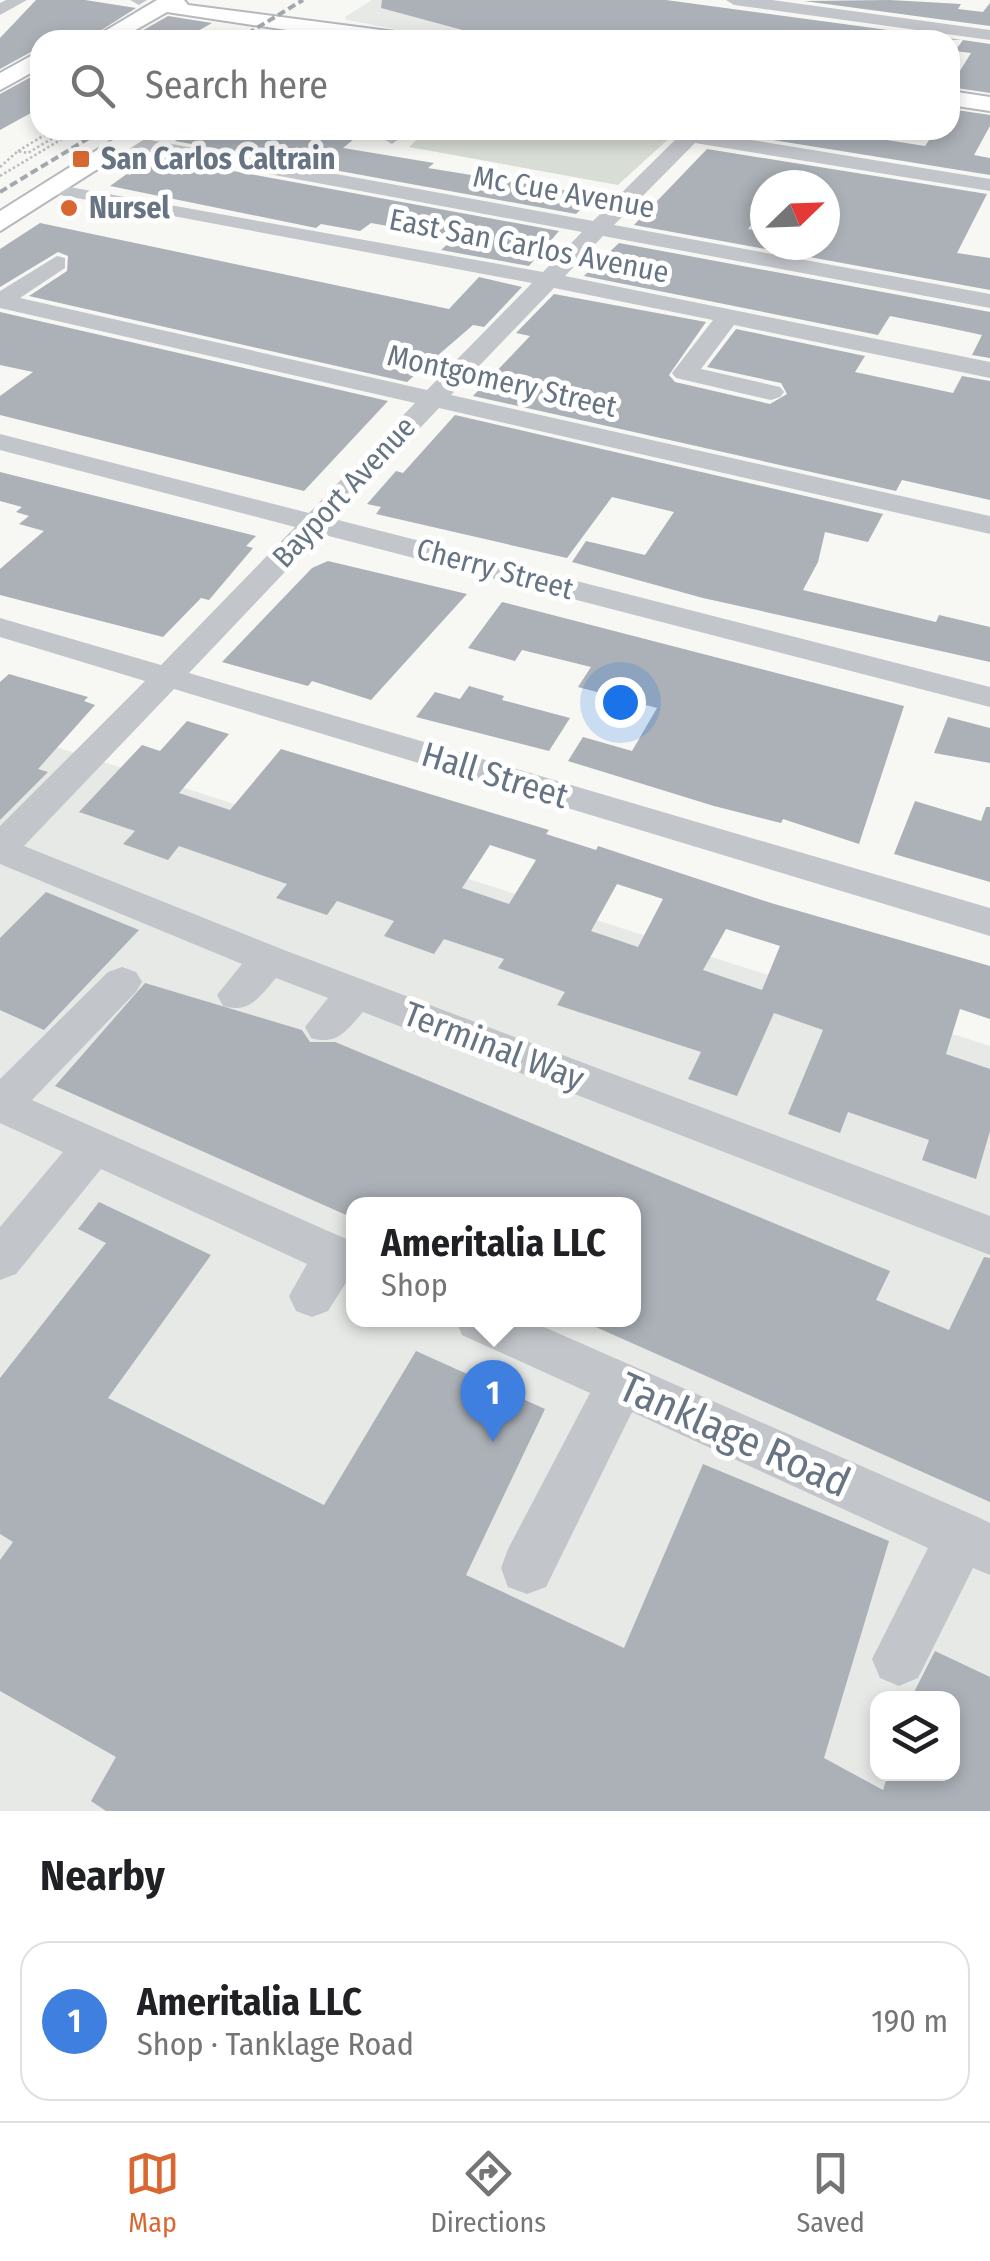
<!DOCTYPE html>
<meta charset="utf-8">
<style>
body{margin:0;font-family:"Fira Sans Condensed",sans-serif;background:#f6f6f6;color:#202124}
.controls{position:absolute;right:30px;bottom:30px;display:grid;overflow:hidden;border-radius:20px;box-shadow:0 5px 15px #0003}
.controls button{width:90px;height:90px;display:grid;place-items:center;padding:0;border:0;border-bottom:2px solid #e0e0e0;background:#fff;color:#202124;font:50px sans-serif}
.compass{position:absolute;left:750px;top:170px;width:90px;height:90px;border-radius:50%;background:#fff;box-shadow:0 5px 15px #0003;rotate:67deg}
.you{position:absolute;left:620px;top:702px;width:35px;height:35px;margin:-25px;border:8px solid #fff;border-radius:50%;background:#1a73e8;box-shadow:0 0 0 15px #1a73e833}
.badge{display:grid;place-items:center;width:65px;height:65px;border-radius:50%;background:#d96731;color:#fff;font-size:32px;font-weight:700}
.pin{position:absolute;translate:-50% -82px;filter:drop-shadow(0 2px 5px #0008)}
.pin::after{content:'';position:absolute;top:52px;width:35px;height:30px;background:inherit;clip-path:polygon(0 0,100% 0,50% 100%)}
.popup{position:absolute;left:346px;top:1197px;width:295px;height:130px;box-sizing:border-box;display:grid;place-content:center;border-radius:20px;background:#fff;filter:drop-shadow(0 2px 8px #0005);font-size:32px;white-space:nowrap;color:#757577}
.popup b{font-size:38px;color:#202124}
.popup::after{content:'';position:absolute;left:50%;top:100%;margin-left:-20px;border:20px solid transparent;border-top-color:#fff}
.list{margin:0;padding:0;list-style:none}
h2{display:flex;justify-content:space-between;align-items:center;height:130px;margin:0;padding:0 40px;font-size:42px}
h2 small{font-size:32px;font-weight:400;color:#757577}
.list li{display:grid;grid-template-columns:65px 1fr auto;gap:30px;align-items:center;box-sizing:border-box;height:160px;margin:0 20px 20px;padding:0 20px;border:2px solid #e0e0e0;border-radius:30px}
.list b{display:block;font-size:38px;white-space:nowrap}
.list p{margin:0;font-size:32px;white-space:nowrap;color:#757577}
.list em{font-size:32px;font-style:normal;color:#757577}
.icon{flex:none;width:55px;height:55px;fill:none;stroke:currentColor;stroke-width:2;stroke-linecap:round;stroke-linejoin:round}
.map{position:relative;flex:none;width:990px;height:1811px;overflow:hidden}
.search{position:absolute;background:#fff;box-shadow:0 5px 15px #0003;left:30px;right:30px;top:30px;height:110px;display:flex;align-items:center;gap:25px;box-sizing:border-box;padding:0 35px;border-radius:30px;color:#757577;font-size:38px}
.sheet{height:310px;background:#fff}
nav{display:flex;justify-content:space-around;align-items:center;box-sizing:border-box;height:140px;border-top:2px solid #e0e0e0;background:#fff;font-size:28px;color:#757577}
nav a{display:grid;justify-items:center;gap:5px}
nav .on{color:#d96731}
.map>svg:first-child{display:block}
</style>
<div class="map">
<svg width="990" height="1811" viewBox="0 0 990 1811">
<rect width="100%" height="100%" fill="#f7f7f4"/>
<g fill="#e7e9e7" fill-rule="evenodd">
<path d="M372,0H503L450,39L347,20L345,17Z"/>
<path d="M0,729L990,1046V1811H0ZM353,1204H633V1320H353ZM878,1698H952V1774H878Z"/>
</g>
<path fill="#d8ddd5" d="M427,130H693L676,132L618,185L409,147Z"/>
<g fill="#abb1b7" fill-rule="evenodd">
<path d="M36,0H85L136,8L86,40H40V47L0,69V38Z"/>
<path d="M382,0H666L962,40L841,36V40H628L529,33L522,38L481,35L381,8Z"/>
<path d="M890,0L961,4L958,9L983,12L990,3V26L804,1Z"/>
<path d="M168,16L212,23L182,40H126Z"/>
<path d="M963,40L990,44V93L950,87L971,53L955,51Z"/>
<path d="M40,72V108L0,130V94Z"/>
<path d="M950,109L990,115V126L974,155L990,158V175L723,132L822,130L925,146L936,130H950Z"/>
<path d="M191,130H365L343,148L434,163L428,168L595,195L576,214L175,141Z"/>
<path d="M707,149L987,194L957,253L990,258V290L634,225ZM765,185H825V245H765V232L748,229L765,206Z"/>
<path d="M152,156L559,231L529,266L441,250L452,240L433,234L371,223L360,231L321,224L316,228L110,186Z"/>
<path d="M40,223L449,309L479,277L522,287L484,327L473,325L407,382L29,296L67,271L68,256L58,252L0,287V249Z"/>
<path d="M619,243L990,312V358L972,355L982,335L940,326L890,316L878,335L584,276Z"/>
<path d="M554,294L706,322L669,375L675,382L770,404L787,394L781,383L707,367L736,329L865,356L855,372L953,393L962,376L990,381V500L902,480L896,491L473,396L530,336L516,333Z"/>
<path d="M0,312L388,401L304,491L0,415V396L33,372L0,365Z"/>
<path d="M455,415L883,514L868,542L825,532L818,562L803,590L936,622L939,615L990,627V662L703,598L572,562L586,541L645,555L674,512L612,497L567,558L376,514L381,507L367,504L396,471L403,473Z"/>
<path d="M0,472L256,536L246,546L253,548L209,600L201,598L163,637L0,595V569L44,531L19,524L29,516L16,512L22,507L0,501Z"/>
<path d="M328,561L467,594L371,700L312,681L308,686L222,662L312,568Z"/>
<path d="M502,602L904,706L859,844L783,819L781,823L714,806L568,761L583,737L632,751L657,708L578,687L591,667L522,650L515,661L468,648Z"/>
<path d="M9,674L88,697L84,701L95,705L38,769L48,772L0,820V682Z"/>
<path d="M469,686L504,696L502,700L570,718L549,751L416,717L435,692L460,699Z"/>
<path d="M948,717L990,728V763L934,753Z"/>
<path d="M187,721L229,734L179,793L230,810L281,749L549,830L546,834L596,850L598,846L771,903L990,966V1019L960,1009L946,1054L990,1069V1131L976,1179L922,1160L929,1140L848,1112L840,1133L788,1114L823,1030L774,1013L737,1096L688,1079L701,1052L557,1005L565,992L498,968L504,959L444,939L434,954L384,936L394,921L337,901L327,915L276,898L287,884L179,846L168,860L123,844L135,831L79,812L142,745L160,751ZM490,845L536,860L509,904L462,888ZM617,884L663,899L638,947L591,931ZM726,929L780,946L762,990L703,970Z"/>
<path d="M915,801L981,821L986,807H990V882L894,854Z"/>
<path d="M46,892L139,930L44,1030L0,1010V938Z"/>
<path d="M145,983L302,1030L310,1042H335L890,1271L876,1300L949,1330L984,1257L990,1258V1502L580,1320H633V1204H353V1218L55,1086Z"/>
<path d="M99,1202L211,1255L108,1398L324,1505L416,1351L545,1409L466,1575L624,1648L703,1464L889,1541L824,1758L883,1790L888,1774H952V1698H911L935,1651L990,1677V1811H106L91,1801L116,1757L0,1691V1560L13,1542L0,1534V1378L106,1243L78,1229Z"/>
</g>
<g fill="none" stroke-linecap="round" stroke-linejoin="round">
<defs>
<g id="major">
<path d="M157,0H184L188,5L404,33L415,40H353L167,12L118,40H90Z"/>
<path d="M40,51V68L0,90V73Z"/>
<path d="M950,91L990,97V111L950,105Z"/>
<path d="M129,130H159L0,231V211Z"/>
</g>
</defs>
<use href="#major" stroke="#b5b9bd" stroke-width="4"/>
<g stroke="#babcbf" stroke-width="2.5" stroke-dasharray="2.5 2.5" stroke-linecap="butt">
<path d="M18,151L53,130"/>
<path d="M0,167L18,151L28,153L66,130"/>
<path d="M0,176L77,130"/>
</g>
<g fill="#c2c5c9" fill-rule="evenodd">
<path d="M6,0H27L0,15V3Z"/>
<path d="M130,0H147L139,5Z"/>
<path d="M726,0H772L990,30V40L734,5Z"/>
<path d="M389,130H411L392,144L382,138Z"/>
<path d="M690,130L990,179V191L695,143L614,225L990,294V308L603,236L565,276L990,362V378L734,325L701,369L780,387L784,392L780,397L771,400L676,378L672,373L713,320L554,288L451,395L990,516V534L439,408L334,519L990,687V707L321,534L189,673L990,908V936L174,689L24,846L284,950L990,1216V1255L363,1012C347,1030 337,1046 311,1038L305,1027L328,998L276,978C260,996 250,1014 223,1006L217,995L242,964L0,864V826L145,681L0,637V618L161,665L295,527L0,450V434L309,513L415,403L0,308V291L57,256L65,258V268L20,298L427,390L532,283L55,194L47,193V183L543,272L582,232L128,148L118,142L128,136L593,221L683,132Z"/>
<path d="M122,967L136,972L142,982L136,992L32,1100L353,1242V1283L347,1281L328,1311L312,1317L296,1311L289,1296L307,1264L101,1169L16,1274L0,1280V1227L63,1152L0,1123V1079L108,972Z"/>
<path d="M456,1320H528L980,1518L990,1523V1575L973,1568L918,1678L899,1686L880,1678L872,1659L928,1548L632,1412L546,1587L527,1594L508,1587L501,1568L508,1549L590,1393L462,1335Z"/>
</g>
<use href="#major" fill="#fff" fill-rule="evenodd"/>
<g stroke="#a3a8ae" stroke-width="4" stroke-dasharray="8 4" stroke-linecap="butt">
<path d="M237,40L303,0"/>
<path d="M0,192L102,130"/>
</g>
</g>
<g fill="#d96731" stroke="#fff" stroke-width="4">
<rect x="71" y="149" width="20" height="20" rx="5"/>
<circle cx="69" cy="208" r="10"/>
</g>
<g text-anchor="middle" stroke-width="10" stroke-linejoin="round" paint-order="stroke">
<g font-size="30" font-weight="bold" fill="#677483" stroke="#fff" text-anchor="start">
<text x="101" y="169">San Carlos Caltrain</text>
<text x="89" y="218">Nursel</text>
</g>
<g font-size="30" fill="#677483" stroke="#fff">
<text transform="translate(564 192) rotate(10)" y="10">Mc Cue Avenue</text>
<text transform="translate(529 246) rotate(11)" y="10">East San Carlos Avenue</text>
<text transform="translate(502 381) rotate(13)" y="10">Montgomery Street</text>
<text transform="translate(344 492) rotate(-47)" y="10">Bayport Avenue</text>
<text transform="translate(495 569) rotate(15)" y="10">Cherry Street</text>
</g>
<g font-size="35" fill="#677483" stroke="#fff">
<text transform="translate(495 775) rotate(17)" y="12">Hall Street</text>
<text transform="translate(494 1046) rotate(21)" y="12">Terminal Way</text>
</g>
<g font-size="42" fill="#677483" stroke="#fff">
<text transform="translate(735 1434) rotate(24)" y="15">Tanklage Road</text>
</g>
</g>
</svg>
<div class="controls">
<button><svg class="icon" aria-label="layers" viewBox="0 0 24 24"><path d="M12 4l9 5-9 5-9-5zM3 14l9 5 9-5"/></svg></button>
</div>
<svg class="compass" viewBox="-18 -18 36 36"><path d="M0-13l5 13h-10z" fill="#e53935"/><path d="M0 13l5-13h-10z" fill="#757577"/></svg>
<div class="you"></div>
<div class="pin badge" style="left:493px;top:1442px;background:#3f7fe0">1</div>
<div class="popup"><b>Ameritalia LLC</b>Shop</div>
<div class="search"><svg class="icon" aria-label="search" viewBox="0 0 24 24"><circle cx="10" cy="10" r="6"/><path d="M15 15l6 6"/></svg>Search here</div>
</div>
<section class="sheet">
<h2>Nearby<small></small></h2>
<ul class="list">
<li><span class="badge" style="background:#3f7fe0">1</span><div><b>Ameritalia LLC</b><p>Shop · Tanklage Road</p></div><em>190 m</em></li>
</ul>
</section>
<nav>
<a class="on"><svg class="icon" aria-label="map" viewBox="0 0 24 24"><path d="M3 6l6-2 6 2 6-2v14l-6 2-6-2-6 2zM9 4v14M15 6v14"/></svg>Map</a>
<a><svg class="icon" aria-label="directions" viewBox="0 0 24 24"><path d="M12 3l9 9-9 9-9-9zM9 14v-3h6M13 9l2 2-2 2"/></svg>Directions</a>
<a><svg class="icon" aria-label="saved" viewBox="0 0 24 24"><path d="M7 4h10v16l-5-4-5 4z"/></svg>Saved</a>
</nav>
